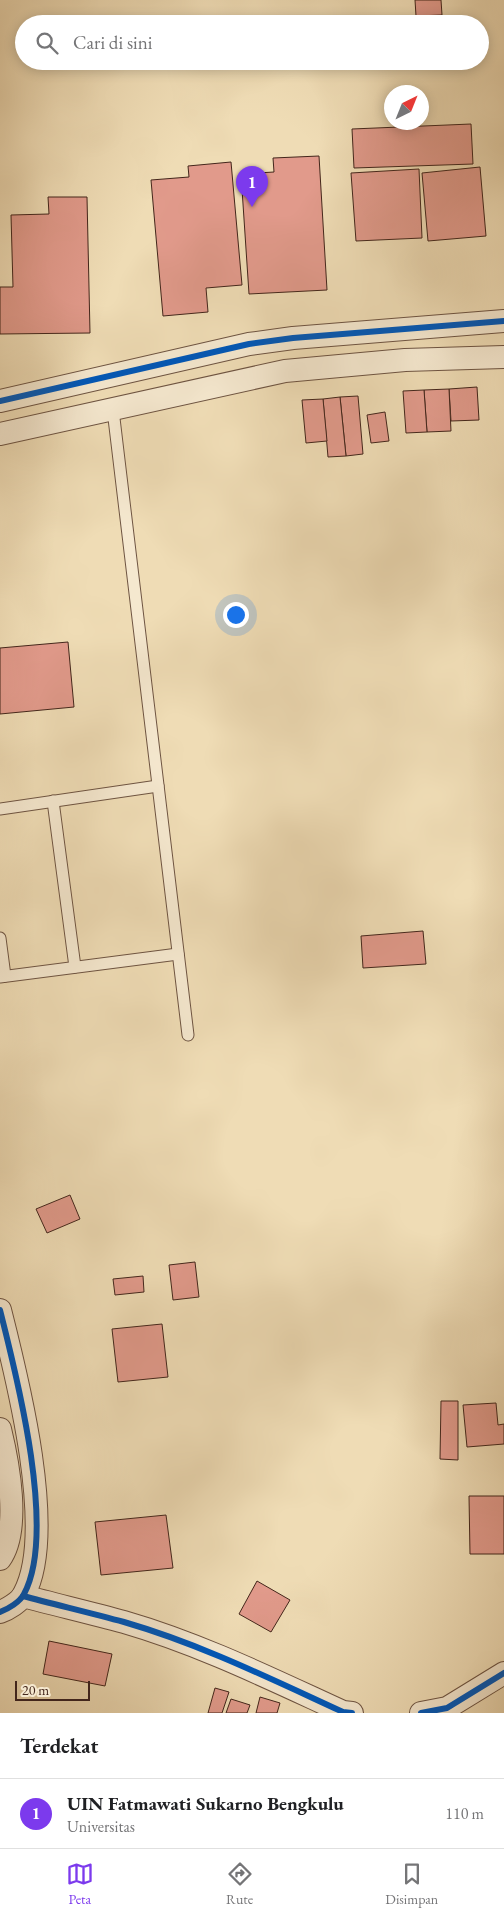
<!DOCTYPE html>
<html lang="id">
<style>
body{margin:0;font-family:"EB Garamond",serif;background:#f6f6f6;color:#202124}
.compass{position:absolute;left:384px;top:85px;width:45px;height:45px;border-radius:50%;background:#fff;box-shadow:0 2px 12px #0003;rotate:43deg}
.scale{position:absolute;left:15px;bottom:12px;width:75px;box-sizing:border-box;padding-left:5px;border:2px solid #43261b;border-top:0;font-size:14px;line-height:18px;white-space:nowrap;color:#43261b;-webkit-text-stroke:4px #f5e8cf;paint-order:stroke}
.you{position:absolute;left:235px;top:614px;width:18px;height:18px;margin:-12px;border:4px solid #fff;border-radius:50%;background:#1a73e8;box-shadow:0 0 0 8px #1a73e833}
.badge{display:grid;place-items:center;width:32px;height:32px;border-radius:50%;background:#7c3aed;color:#fff;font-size:16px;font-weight:700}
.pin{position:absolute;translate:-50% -41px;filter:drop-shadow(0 1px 2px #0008)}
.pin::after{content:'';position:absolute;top:26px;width:18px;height:15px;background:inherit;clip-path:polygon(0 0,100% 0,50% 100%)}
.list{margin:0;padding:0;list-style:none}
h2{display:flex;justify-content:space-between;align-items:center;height:65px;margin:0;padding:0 20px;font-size:21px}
h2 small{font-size:16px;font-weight:400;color:#757577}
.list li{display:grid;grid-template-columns:32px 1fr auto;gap:15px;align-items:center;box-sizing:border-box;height:70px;padding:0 20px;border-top:1px solid #e0e0e0}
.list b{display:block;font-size:19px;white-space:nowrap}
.list p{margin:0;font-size:16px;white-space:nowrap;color:#757577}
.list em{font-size:16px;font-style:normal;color:#757577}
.icon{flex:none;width:28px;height:28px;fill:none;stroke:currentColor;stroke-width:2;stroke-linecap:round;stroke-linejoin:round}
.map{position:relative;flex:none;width:504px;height:1713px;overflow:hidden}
.search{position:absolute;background:#fff;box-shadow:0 2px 12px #0003;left:15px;right:15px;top:15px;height:55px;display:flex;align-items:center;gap:12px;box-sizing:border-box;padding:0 18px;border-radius:28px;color:#757577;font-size:19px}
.sheet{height:135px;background:#fff}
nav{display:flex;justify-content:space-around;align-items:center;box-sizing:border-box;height:70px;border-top:1px solid #e0e0e0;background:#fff;font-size:14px;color:#757577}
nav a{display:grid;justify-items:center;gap:2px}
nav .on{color:#7c3aed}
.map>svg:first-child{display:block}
</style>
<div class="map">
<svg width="504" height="1713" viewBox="0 0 504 1713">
<rect width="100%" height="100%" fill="#efdcb5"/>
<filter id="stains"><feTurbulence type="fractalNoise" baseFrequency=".004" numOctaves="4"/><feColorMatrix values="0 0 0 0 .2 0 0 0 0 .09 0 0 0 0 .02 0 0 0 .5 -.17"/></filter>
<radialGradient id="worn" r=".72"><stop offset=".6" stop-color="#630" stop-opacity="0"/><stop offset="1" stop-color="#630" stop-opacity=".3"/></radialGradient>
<g fill="#e19a8b" stroke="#43261b">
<path d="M415,0H441L442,15L416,16Z"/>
<path d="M471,124L473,164L354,168L352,129Z"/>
<path d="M319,156L327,290L249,294L241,174L274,172L273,158Z"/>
<path d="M231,162L242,285L206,288L208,312L163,316L151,180L189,177L188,166Z"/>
<path d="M480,167L486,236L428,241L422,173Z"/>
<path d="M419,169L422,238L356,241L351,173Z"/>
<path d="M48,197H87L90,333L0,334V287H13L11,215L49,214Z"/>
<path d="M477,387L479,420L451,421L449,389Z"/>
<path d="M449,389L451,431L427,432L424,390Z"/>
<path d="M424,390L427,432L406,433L403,391Z"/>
<path d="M358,396L363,454L346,456L340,397Z"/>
<path d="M340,397L346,456L328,457L323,399Z"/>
<path d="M323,399L327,441L306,443L302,400Z"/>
<path d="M385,412L389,441L371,443L367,415Z"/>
<path d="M68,642L74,707L0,714V648Z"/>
<path d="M423,931L426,964L363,968L361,936Z"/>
<path d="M70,1195L80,1219L47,1233L36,1209Z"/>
<path d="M195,1262L199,1297L173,1300L169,1265Z"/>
<path d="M143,1276L144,1292L115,1295L113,1279Z"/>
<path d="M162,1324L168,1377L118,1382L112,1329Z"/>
<path d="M441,1401H458V1460L440,1459Z"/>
<path d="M496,1403L498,1425L504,1424V1444L467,1447L463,1405Z"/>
<path d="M469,1496H504V1554H470Z"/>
<path d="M166,1515L173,1568L101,1575L95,1522Z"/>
<path d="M257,1581L290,1600L271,1632L239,1614Z"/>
<path d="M49,1641L112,1654L105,1686L43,1674Z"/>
<path d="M215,1688L229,1692L222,1713H208Z"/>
<path d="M260,1697L280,1703L277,1713H256Z"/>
<path d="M231,1699L250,1705L247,1713H226Z"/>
</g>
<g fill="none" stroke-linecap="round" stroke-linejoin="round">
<defs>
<g id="lane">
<path d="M113,410L188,1035"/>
<path d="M53,801L75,967"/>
<path d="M0,809L158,786"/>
<path d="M0,938L5,976"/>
<path d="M0,977L178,954"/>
</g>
<g id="street">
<path d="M0,401L249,344L293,338L504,321"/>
<path d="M0,434L285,371L405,360L504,357"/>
<path d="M0,1310C17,1377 57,1533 24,1594C20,1602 8,1609 0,1612"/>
<path d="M0,1429C8,1462 21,1530 0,1559"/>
<path d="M23,1596C57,1605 91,1613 124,1622C200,1644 271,1679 343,1712L352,1713"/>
<path d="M421,1713L447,1708L504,1673"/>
</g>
</defs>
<use href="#lane" stroke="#6e5442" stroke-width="13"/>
<use href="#street" stroke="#6e5442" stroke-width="24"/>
<use href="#lane" stroke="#f5e8cf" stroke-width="11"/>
<use href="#street" stroke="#f5e8cf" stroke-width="22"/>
<defs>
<g id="cycleway">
<path d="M0,401L249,344L293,338L504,321"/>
<path d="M0,1310C17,1377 57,1533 24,1594C20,1602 8,1609 0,1612"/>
<path d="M23,1596C57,1605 91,1613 124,1622C200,1644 271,1679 343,1712L352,1713"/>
<path d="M421,1713L447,1708L504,1673"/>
</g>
</defs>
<use href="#cycleway" stroke="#f5e8cf" stroke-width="9"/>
<use href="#cycleway" stroke="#0057b8" stroke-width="6"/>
</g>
<rect width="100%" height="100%" filter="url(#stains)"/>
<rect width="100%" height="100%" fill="url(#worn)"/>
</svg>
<svg class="compass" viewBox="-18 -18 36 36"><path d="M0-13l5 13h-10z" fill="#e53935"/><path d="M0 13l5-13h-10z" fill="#757577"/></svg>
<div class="scale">20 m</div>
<div class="you"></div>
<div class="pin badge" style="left:252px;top:207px">1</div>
<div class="search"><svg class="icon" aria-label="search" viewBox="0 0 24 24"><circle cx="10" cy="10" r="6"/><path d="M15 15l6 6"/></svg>Cari di sini</div>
</div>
<section class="sheet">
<h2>Terdekat<small></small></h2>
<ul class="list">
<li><span class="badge">1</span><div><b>UIN Fatmawati Sukarno Bengkulu</b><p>Universitas</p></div><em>110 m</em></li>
</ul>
</section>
<nav>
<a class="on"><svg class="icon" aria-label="map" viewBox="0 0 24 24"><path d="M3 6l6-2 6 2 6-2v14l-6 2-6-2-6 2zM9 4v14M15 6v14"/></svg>Peta</a>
<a><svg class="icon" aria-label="directions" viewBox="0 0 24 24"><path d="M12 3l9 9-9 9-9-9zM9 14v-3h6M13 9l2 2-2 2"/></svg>Rute</a>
<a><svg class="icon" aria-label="saved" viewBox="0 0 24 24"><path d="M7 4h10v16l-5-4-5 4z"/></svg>Disimpan</a>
</nav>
